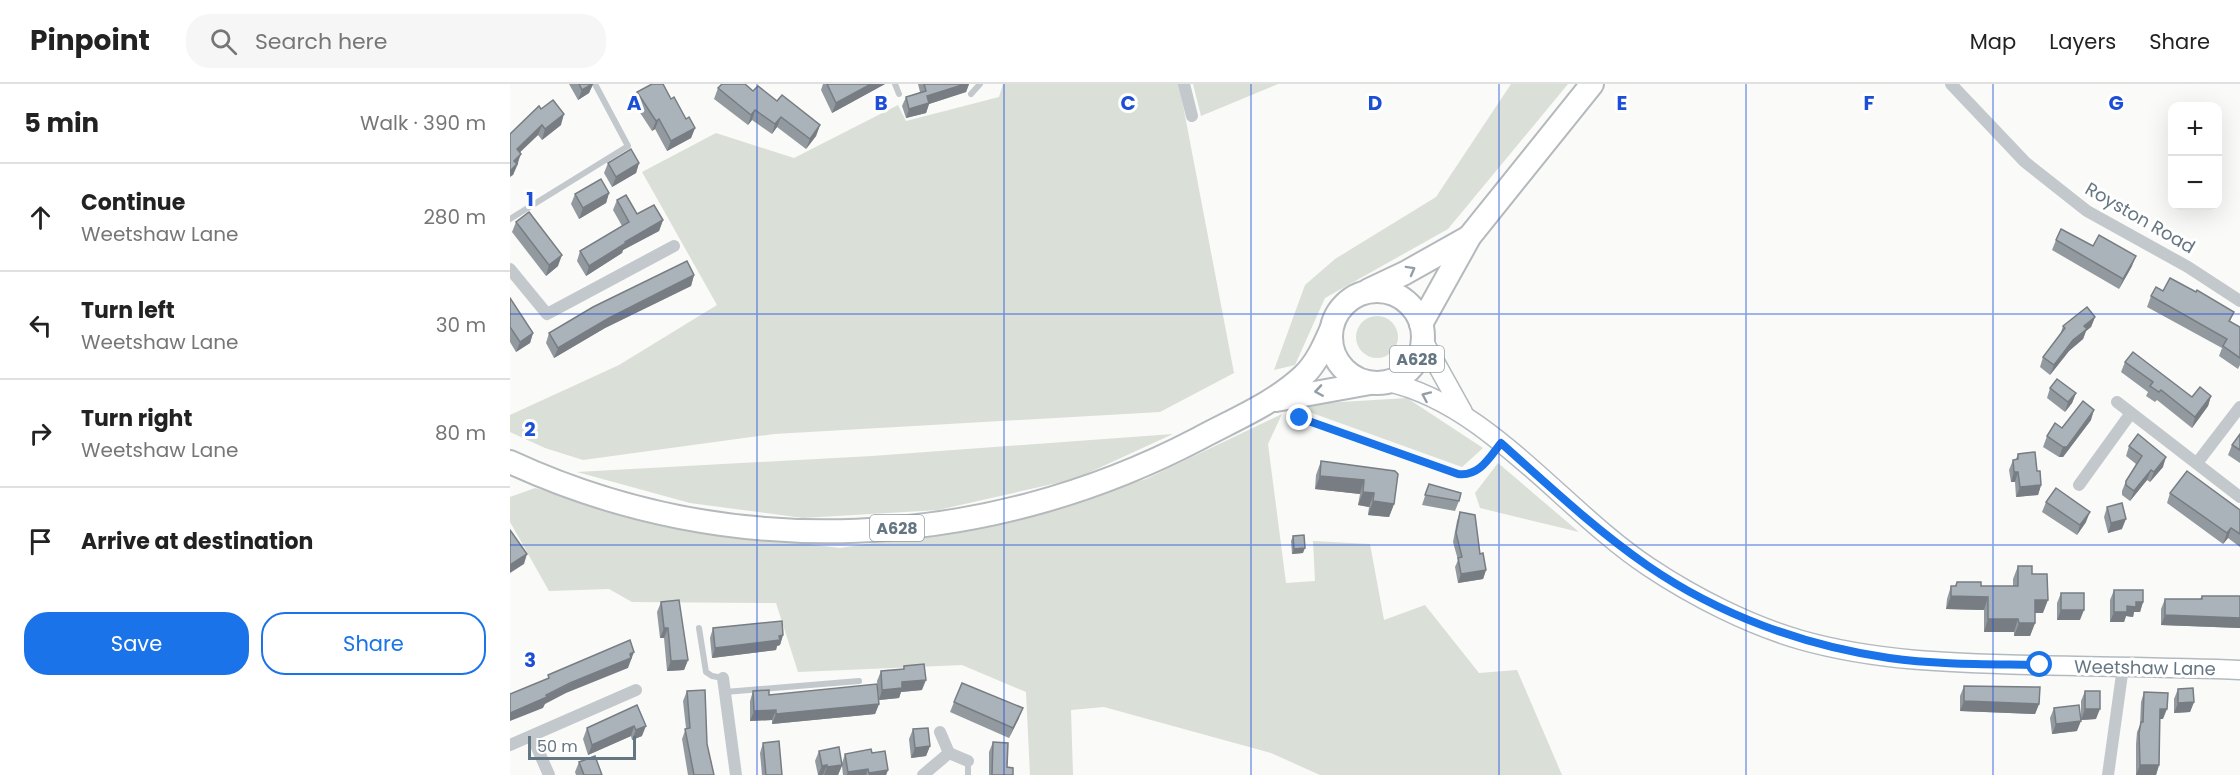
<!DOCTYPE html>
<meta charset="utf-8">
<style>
body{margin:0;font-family:Poppins,sans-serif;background:#f6f6f6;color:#222}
.controls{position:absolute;right:18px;top:18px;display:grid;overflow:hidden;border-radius:12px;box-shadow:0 6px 24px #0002}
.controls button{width:54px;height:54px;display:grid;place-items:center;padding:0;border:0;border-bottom:2px solid #e0e0e0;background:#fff;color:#222;font:30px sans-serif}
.scale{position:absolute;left:18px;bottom:15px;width:108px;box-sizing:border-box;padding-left:6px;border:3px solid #657683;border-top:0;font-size:16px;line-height:21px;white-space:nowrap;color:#657683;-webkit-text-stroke:4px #fff;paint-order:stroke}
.stop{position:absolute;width:18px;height:18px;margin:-14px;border:4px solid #1a73e8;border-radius:50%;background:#fff}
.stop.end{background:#1a73e8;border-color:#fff;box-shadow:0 2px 6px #0008}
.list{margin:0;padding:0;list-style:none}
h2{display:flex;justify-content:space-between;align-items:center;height:78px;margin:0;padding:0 24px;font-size:26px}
h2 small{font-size:20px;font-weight:400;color:#767676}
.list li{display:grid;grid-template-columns:39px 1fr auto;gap:18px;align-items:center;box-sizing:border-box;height:108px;padding:0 24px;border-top:2px solid #e0e0e0}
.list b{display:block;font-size:22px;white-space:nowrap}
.list p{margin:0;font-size:20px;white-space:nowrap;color:#767676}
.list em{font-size:20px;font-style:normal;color:#767676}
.actions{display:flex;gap:12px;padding:18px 24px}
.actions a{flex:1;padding:14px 0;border:2px solid #1a73e8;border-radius:24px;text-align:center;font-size:21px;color:#1a73e8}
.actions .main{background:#1a73e8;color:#fff}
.icon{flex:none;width:33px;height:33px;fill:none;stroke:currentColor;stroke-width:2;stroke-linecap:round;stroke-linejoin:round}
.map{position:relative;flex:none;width:1730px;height:691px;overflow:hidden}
header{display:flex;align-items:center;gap:36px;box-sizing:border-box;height:84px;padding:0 30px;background:#fff;border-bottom:2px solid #e0e0e0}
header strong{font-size:28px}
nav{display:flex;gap:33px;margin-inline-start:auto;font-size:21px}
.search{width:420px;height:54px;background:#f6f6f6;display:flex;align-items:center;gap:15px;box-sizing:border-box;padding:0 21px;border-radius:24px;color:#767676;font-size:22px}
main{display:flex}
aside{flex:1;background:#fff}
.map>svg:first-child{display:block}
</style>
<header>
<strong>Pinpoint</strong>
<div class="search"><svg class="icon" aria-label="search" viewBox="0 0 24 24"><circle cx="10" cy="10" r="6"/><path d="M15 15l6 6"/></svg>Search here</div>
<nav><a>Map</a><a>Layers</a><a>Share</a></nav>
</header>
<main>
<aside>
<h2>5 min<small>Walk · 390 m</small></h2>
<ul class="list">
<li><svg class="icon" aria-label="ahead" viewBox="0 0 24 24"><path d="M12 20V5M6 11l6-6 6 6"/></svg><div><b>Continue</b><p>Weetshaw Lane</p></div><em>280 m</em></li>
<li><svg class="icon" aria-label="left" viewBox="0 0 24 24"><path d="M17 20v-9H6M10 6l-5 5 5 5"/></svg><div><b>Turn left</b><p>Weetshaw Lane</p></div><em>30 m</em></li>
<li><svg class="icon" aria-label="right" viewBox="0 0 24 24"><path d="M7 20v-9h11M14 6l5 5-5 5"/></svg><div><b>Turn right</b><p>Weetshaw Lane</p></div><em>80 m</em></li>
<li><svg class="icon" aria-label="arrive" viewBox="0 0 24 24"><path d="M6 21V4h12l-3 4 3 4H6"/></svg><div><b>Arrive at destination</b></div></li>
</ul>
<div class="actions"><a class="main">Save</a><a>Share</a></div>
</aside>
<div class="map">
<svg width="1730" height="691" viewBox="0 0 1730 691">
<rect width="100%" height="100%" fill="#fafaf8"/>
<g fill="#dadfd7">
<path d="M493,0H669L724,289L650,328L264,350L73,376L35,364L0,348V331L109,281L207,221L132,88L206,49L284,74L388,21L396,37L489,13Z"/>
<path d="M683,0H768L691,32Z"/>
<path d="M1001,0H1058L938,145L815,214L785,281L764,286L795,201L825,175L926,113Z"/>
<circle cx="867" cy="253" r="21"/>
<path d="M897,314L973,364L952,383L791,325L815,319Z"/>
<path d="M772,330L758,360L776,499L805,497L803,457L860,460L874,536L915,521L969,589L1007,586L1052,691H810L761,669L594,623L561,626L563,691H520L516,608L452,581L288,588L266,519L122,518L99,505L39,507L0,438V413L25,404L170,444L330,464L483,441L636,395Z"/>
<path d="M663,350L565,395L428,426L293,434L180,419L67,388L362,372Z"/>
<path d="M988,379L1069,448L970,424L965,409Z"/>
</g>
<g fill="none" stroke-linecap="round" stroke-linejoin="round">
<defs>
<g id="secondary">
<path d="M913,256L953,328"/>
<path d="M877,298C977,319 1054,427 1139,483C1184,513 1239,541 1291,556C1365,577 1442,579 1519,581C1589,583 1660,583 1730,586"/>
</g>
<g id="highway">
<path d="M859,206L895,189L959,153"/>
<circle cx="867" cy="253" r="46"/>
<path d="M911,240L960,152L1082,0"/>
<path d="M766,316L860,299"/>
<path d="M0,378C221,480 474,467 688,355C723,336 763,320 793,292C806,280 814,262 821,246"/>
</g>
</defs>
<use href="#secondary" stroke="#b3babf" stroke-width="21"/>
<use href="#highway" stroke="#b4b9bd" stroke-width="26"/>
<g stroke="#c3c8cc" stroke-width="6">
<path d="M385,0L389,10"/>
<path d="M461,10L470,0"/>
<path d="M0,135L118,62L85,0"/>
<path d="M791,334L948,390C969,393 979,374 991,360"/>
<path d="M189,544L196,588L202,592L213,594"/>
<path d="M215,608L349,597"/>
<path d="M458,691V677"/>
</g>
<g stroke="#c3c8cc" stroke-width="12">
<path d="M674,0L682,32"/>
<path d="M1441,0L1515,78L1577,127L1678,183L1730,217"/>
<path d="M0,185L37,230L164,162"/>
<path d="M1607,318L1730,413"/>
<path d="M1687,379L1730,323"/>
<path d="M1569,401L1621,329"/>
<path d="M213,594L226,691"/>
<path d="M430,648L439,669L458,677"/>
<path d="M22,652L39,691"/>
<path d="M0,661L126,606"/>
<path d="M413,691L439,669"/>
<path d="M1598,691L1613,583"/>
</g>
<use href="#secondary" stroke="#fff" stroke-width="18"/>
<use href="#highway" stroke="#fff" stroke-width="22"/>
</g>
<g fill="#929a9f">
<path d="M59,0H83L79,9L68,16Z"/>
<path d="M313,0H375L322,29L311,6Z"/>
<path d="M408,0H459L456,8L419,20L416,29L396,34L392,22L396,13L410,8Z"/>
<path d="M208,4L243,7L267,17L310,41L306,52L296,65L267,43L262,50L242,36L238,41L204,15Z"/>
<path d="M127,8L161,15L176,35L185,44L181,54L157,67L145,45L142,47L123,18Z"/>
<path d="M31,25L51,41L32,56L28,51L10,68L8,80L3,91L0,50Z"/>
<path d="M98,79H129L126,89L102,103L94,89Z"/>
<path d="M99,109L96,119L69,135L61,120L65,110Z"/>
<path d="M107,116L127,130L153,136L149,147L113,166L112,169L76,192L67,177L70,167L112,142L103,126Z"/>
<path d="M6,138L48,182L36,192L2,148Z"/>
<path d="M1546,156L1583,162L1622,182L1609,205L1542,166Z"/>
<path d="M184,191L181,202L95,244L44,274L36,259L39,249Z"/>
<path d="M1686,208L1724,228L1720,237L1730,243V281L1728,285L1709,272L1712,264L1637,223L1641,212Z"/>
<path d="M0,214L23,249L20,259L6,268L0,258Z"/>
<path d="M1585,233L1581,243L1576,247L1573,255L1559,267L1540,291L1530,283L1533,273L1550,251L1553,242Z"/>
<path d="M1615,278L1682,313L1701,312L1698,322L1682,344L1647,316L1645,318L1636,312L1638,308L1611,288Z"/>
<path d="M1540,304L1566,309L1562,319L1555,328L1537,314Z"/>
<path d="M1581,336L1553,373H1549L1533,363L1537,352L1552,344Z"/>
<path d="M1730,350V379L1718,371L1722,361Z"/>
<path d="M1619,362L1653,383L1640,398L1637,396L1620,417L1612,411V407L1616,397L1626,380L1616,372Z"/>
<path d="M1508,370L1527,387L1531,401L1528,411L1506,413L1505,398H1501L1499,386L1503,376L1506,375Z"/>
<path d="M811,377L885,387L884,420L879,433L858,431L859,423L848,421L850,410L805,405L806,391Z"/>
<path d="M919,400L949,417L945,427L912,421Z"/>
<path d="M1660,409L1730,426V463L1718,454L1713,460L1657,419Z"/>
<path d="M1536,418L1576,438L1567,451L1532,428Z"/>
<path d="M1597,423L1612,445L1598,449L1594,433Z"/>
<path d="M950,428L970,470L976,486L973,495L948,499L945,483L948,476L943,458L947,437Z"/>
<path d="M783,452L793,469L782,470L781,457Z"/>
<path d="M1508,482L1522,490L1533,529H1525V539L1520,552H1504V548H1474V526L1436,525L1437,515L1441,502H1445L1447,498L1471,502H1503V495Z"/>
<path d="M1604,506L1633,518L1630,528H1624L1623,533L1616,532L1614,538H1600V516Z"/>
<path d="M1551,509L1570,536H1547V519Z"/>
<path d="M1692,512H1730V544L1651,541V525L1655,515H1690Z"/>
<path d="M151,518L178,576L174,586L157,587L154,554H150L147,528Z"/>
<path d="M203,544L273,551L270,561L267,562L266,566L202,574L200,554Z"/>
<path d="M394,582L412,606L391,608L389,614L369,616L367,597L371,587L393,585Z"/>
<path d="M1454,602L1529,620L1525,630L1450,627V612Z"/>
<path d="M1668,605L1684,618L1680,628L1664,629V615Z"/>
<path d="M177,607L197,660L204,691H178L172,655L176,644L173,617Z"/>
<path d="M243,607L259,611L369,620L365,630L262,640V636L240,637V617Z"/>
<path d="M1575,607L1586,635L1571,636V617Z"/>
<path d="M1634,608L1653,635H1650L1649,681L1646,691H1626V660L1627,648L1630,641L1631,618Z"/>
<path d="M444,618L509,634L499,654L440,628Z"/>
<path d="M127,621L132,652L122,656L121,652L78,671L73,655L77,644Z"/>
<path d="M1544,624L1567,647L1542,650L1540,634Z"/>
<path d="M403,645L420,662L416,672L401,674L399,655Z"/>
<path d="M483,658L497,683L503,691H479V668Z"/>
<path d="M253,659L272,691H252L250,669Z"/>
<path d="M309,667L332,679L335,670L362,669L378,686L376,691H333L332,682L328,691H308L305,677Z"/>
<path d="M69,678L92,691H66L65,688Z"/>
</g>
<g fill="#777d82">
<path d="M82,0H83L79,9L68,16L72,6Z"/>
<path d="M361,0H375L322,29L326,19Z"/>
<path d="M455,0H459L456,8L419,20L416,29L396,34L399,25L417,12Z"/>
<path d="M245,26L242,36L238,41L241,31Z"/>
<path d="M54,30L51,41L32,56L35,45Z"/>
<path d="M271,33L267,43L262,50L265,40Z"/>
<path d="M149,35L145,45L142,47L146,37Z"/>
<path d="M32,41L28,51L3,75L7,65Z"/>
<path d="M310,41L306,52L296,65L300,55Z"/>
<path d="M185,44L181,54L157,67L161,57Z"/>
<path d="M11,70L3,91L0,93V87L4,77Z"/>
<path d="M129,79L126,89L102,103L106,93Z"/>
<path d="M99,109L96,119L69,135L73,124Z"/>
<path d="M153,136L149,147L113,166L112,169L76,192L79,182L115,158Z"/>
<path d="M52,171L48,182L36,192L39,181Z"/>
<path d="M1626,172L1622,182L1609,205L1613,195Z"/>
<path d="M184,191L181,202L95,244L44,274L48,264L99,234Z"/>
<path d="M1585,233L1581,243L1576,247L1573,255L1559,267L1540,291L1544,281L1574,242Z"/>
<path d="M23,249L20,259L6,268L10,258Z"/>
<path d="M1566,309L1562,319L1555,328L1558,318Z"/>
<path d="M1701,312L1698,322L1682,344L1685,333Z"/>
<path d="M1584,326L1581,336L1553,373H1549L1553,363Z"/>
<path d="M1656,373L1653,383L1640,398L1644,388Z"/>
<path d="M1641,386L1637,396L1620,417L1624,407Z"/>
<path d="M1504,388H1508L1505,398H1501Z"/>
<path d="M810,392L854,396L850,410L805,405Z"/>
<path d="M1531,401L1528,411L1506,413L1510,403Z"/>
<path d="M853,408L864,409L859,423L848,421Z"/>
<path d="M863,417L884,420L879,433L858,431Z"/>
<path d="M1580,428L1576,438L1567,451L1570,441Z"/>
<path d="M1616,435L1612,445L1598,449L1601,439Z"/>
<path d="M1721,444L1718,454L1713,460L1717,449Z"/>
<path d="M795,464L793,469L782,470L784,465Z"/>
<path d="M17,470L14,480L0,489V481Z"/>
<path d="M976,486L973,495L948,499L951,490Z"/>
<path d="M1441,512L1478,513L1474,526L1436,525Z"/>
<path d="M1525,516H1538L1533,529H1520Z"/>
<path d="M1626,518H1633L1630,528H1624L1623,533L1616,532L1614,538H1600L1604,528Z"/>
<path d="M1551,526H1574L1570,536H1547Z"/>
<path d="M1655,531L1730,534V544L1651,541Z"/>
<path d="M1478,535H1508L1504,548H1474Z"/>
<path d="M1509,539H1525L1520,552H1504Z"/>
<path d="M154,544H158L154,554H150Z"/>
<path d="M273,551L270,561L267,562L266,566L202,574L205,564Z"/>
<path d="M124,568L118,584L56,609L35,620L33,624L0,637V629Z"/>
<path d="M178,576L174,586L157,587L161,577Z"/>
<path d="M416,596L412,606L391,608L389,614L369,616L372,606L392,598Z"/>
<path d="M1454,617L1529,620L1525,630L1450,627Z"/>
<path d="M1684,618L1680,628L1664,629L1668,619Z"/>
<path d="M369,620L365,630L262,640L266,630Z"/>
<path d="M513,624L509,634L499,654L503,644Z"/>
<path d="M1575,625H1590L1586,635L1571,636Z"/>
<path d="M1650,625H1657L1653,635H1647Z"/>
<path d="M266,626L262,636L240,637L244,627Z"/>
<path d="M1571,637L1567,647L1542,650L1546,640Z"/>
<path d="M124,642L121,652L78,671L82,661Z"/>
<path d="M136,642L132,652L122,656L126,646Z"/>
<path d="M420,662L416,672L401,674L405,664Z"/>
<path d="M317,681L313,691H308L312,682Z"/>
<path d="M332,681L328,691H314L317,683Z"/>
<path d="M1630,681H1649L1646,691H1626Z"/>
<path d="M358,685L356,691H337L338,688Z"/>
<path d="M378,686L376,691H359V689Z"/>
</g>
<g fill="#aab3b9" stroke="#777d82" stroke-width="1.5">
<path d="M69,0H82L72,6Z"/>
<path d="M142,0H153L161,15L164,13L176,35L179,33L185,44L161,57L149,35L146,37L127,8Z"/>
<path d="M212,0H235L243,7L248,2L267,17L272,11L310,41L300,55L271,33L265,40L245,26L241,31L208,4Z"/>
<path d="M317,0H361L326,19Z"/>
<path d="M414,0H455L417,12L419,19L399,25L396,13L416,7Z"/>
<path d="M43,16L54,30L35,45L32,41L7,65L11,70L4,77L7,80L0,87V50L29,22L31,25Z"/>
<path d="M121,65L129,79L106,93L98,79Z"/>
<path d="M91,95L99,109L73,124L65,110Z"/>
<path d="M116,111L127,130L144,121L153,136L115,158L116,159L79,182L70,167L119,138L107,116Z"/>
<path d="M19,128L52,171L39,181L6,138Z"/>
<path d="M1551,145L1583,162L1589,151L1626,172L1613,195L1546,156Z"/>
<path d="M177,177L184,191L99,234L48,264L39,249L83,223Z"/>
<path d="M1660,194L1686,208L1687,206L1724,228L1719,237L1730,243V274L1713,262L1717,255L1641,212L1646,203L1653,207Z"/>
<path d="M0,214L23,249L10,258L0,243Z"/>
<path d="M1577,223L1585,233L1574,242L1577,245L1563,256L1544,281L1533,273L1555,244L1553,242Z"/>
<path d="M1623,268L1682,313L1690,303L1701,312L1685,333L1651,306L1649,308L1640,302L1643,298L1615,278Z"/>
<path d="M1547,295L1566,309L1558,318L1540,304Z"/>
<path d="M1573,317L1584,326L1557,363H1553L1537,352L1545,339L1552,344Z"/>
<path d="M1628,350L1656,373L1644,388L1641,386L1624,407L1616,401V397L1632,372L1619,362Z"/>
<path d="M1730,350V366L1722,361Z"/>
<path d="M1525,368L1527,387H1530L1531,401L1510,403L1508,388H1504L1503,376L1508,375V370Z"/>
<path d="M811,377L885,387L888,390L884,420L863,417L864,409L853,408L854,396L810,392Z"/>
<path d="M1677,387L1730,426V450L1721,444L1717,449L1660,409Z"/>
<path d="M919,400L951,409L949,417L915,411Z"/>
<path d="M1546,404L1580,428L1570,441L1536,418Z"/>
<path d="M1612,419L1616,435L1601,439L1597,423Z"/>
<path d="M950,428L965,431L970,470L973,469L976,486L951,490L948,474L952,473L946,449Z"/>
<path d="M0,446L17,470L0,481Z"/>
<path d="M794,451L795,464L784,465L783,452Z"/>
<path d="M1508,482H1522V490H1537L1538,516H1525V539H1509L1508,535H1478V513L1441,512V502H1446L1447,498H1471V502H1508Z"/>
<path d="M1604,506H1633V518H1626V523L1617,522V528H1604Z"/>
<rect x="1551" y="509" width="23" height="17"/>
<path d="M1692,512H1730V534L1655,531V515H1692Z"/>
<path d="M169,516L178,576L161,577L158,544H154L151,518Z"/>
<path d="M272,537L273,551L269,552L270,556L205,564L203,544Z"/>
<path d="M120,556L124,568L120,570L121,574L60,599L36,611L37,613L0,629V610L39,594L38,591Z"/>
<path d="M414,580L416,596L392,598V604L372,606L371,587L394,585V582Z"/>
<path d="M452,599L513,624L503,644L444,618Z"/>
<path d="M367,600L369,620L266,630V626L244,627L243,607L259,606V611Z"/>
<path d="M1454,602L1530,603L1529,620L1454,617Z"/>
<path d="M1683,604L1684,618L1668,619V605Z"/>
<path d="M195,606L197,660L204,691H184L175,645L180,644L177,607Z"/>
<rect x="1575" y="607" width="15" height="18"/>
<path d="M1634,608L1658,609L1657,625H1650L1649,681H1630L1629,649L1631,638H1633Z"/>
<path d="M127,621L136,642L126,646L124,642L82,661L77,644Z"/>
<path d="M1569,621L1571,637L1546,640L1544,624Z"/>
<path d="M418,644L420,662L405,664L403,645Z"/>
<path d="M269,657L272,691H256L253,659Z"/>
<path d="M483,658L498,659L497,683L503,684V691H482Z"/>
<path d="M329,663L332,681L317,683V681L312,682L309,667Z"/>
<path d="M361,665L362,669L375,667L378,686L359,689L358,685L338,688L335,670Z"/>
<path d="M85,672L92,691H74L69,678Z"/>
</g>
<defs><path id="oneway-chevron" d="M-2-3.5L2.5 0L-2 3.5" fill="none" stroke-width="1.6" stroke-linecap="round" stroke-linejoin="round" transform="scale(1.5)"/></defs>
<g stroke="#939fa8">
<use href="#oneway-chevron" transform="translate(901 186) rotate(-29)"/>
<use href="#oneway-chevron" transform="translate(809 307) rotate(171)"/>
<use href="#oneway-chevron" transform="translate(916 312) rotate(-156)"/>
</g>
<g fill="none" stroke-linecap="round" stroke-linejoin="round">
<path stroke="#1a73e8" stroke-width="8" d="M790,334L948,390C969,393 979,374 991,359C1039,402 1086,446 1138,482C1209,531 1295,562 1379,574C1429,581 1480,580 1530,581"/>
</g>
<path fill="none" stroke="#1d4ed8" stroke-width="1.5" stroke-opacity="0.55" d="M247,0V691M494,0V691M741,0V691M989,0V691M1236,0V691M1483,0V691M0,230H1730M0,461H1730"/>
<g text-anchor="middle" stroke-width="6" stroke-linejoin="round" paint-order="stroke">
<g fill="#fff" stroke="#939fa8" stroke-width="1.5">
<rect x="880" y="262" width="54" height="26" rx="4.5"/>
<rect x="360" y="431" width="54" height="26" rx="4.5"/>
</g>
<g font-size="16" font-weight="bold" fill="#657683">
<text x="907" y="281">A628</text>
<text x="387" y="450">A628</text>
</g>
<g font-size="18" fill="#657683" stroke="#fff">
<text transform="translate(1630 134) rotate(30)" y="6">Royston Road</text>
<text transform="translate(1635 584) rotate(1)" y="6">Weetshaw Lane</text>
</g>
</g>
<g font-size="20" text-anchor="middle" font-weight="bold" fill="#1d4ed8" stroke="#fff" stroke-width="6" stroke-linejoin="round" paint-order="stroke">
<text x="124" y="26">A</text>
<text x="371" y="26">B</text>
<text x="618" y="26">C</text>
<text x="865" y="26">D</text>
<text x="1112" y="26">E</text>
<text x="1359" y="26">F</text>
<text x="1606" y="26">G</text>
<text x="20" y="122">1</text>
<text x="20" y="352">2</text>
<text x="20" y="583">3</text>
</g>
</svg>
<div class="controls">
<button>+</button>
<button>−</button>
</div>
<div class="scale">50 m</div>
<div class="stop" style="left:1530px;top:581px"></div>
<div class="stop end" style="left:790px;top:334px"></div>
</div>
</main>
